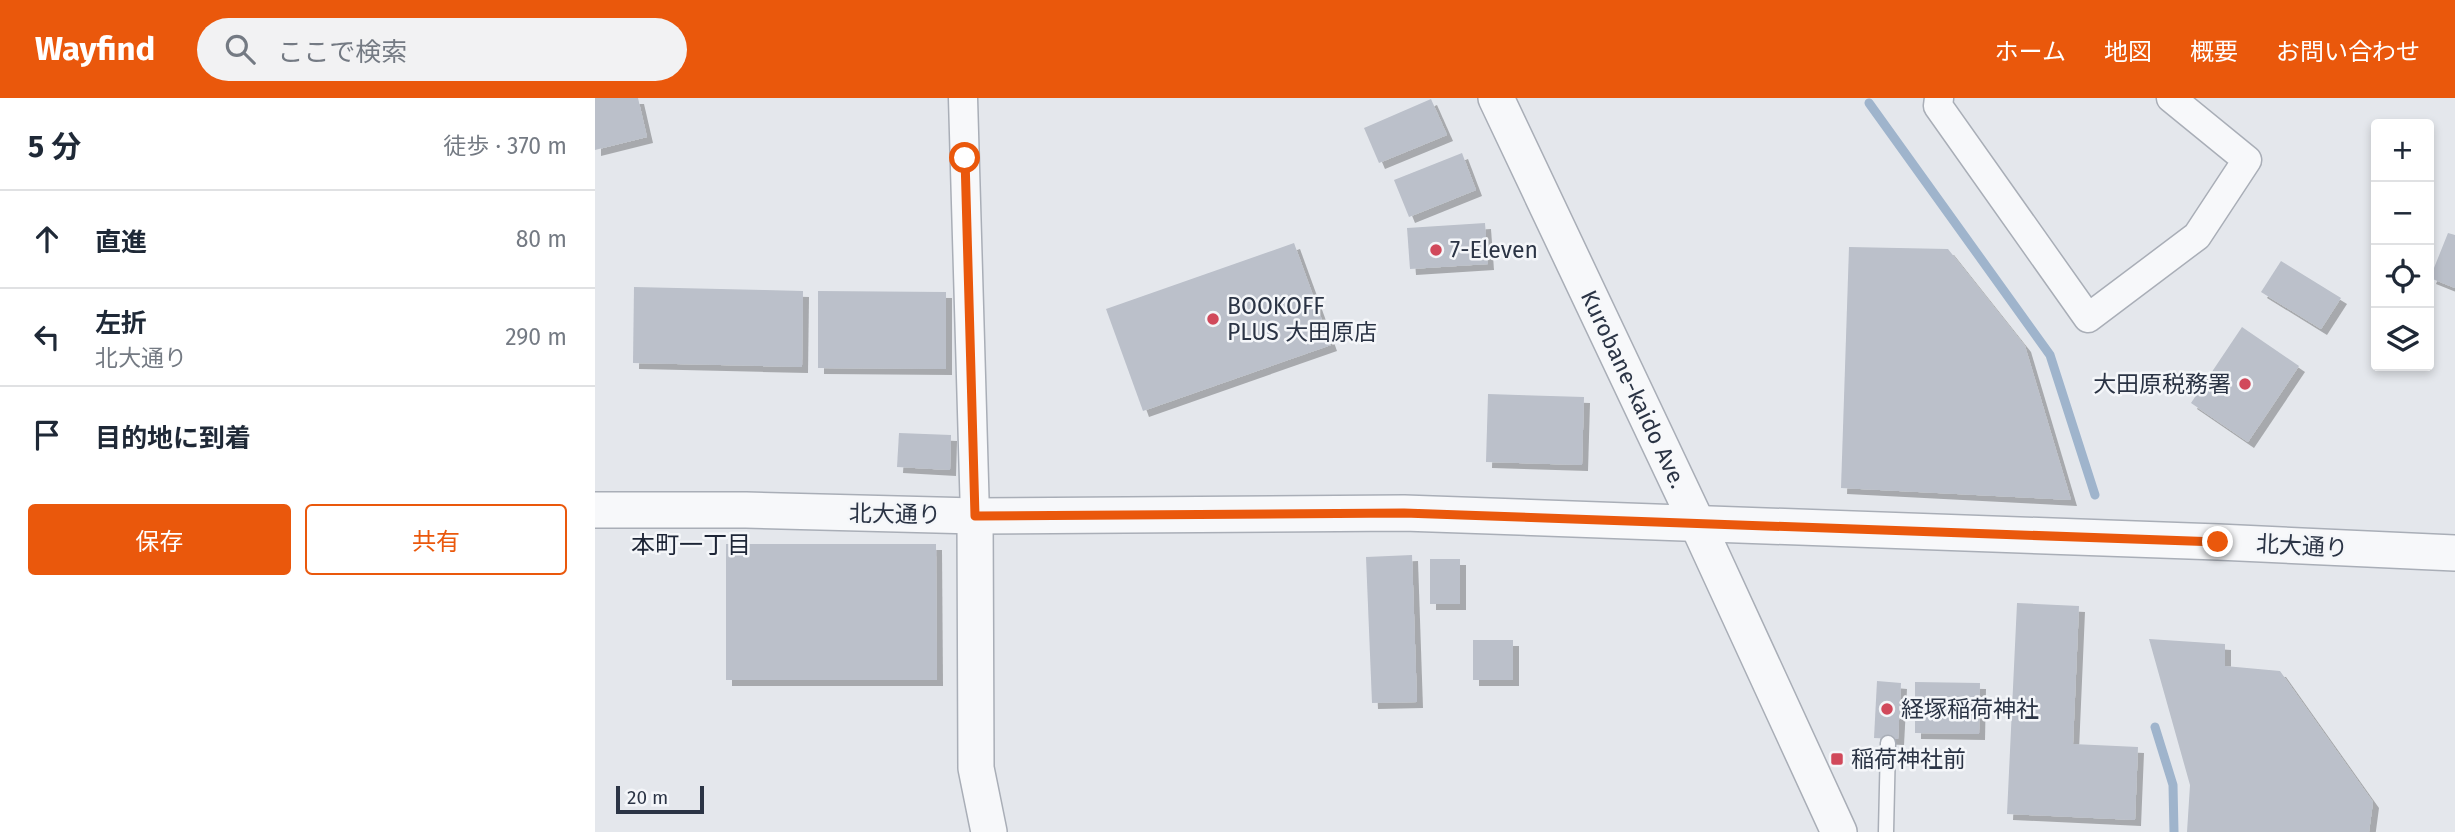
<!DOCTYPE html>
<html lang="ja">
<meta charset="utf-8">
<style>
body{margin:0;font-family:"Fira Sans","Noto Sans JP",sans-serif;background:#f2f2f3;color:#1f2937}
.controls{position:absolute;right:21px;top:21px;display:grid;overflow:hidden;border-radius:7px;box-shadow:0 4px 10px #0003}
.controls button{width:63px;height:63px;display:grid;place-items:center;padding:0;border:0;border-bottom:2px solid #e0e1e3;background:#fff;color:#1f2937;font:35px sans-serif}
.scale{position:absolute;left:21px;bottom:18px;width:88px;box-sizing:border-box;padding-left:7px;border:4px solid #2b3445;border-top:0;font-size:19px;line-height:24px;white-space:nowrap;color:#2b3445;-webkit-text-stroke:5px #f4f6f9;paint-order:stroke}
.stop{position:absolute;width:21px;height:21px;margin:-16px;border:5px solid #ea580c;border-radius:50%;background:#fff}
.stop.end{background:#ea580c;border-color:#fff;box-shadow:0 2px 7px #0008}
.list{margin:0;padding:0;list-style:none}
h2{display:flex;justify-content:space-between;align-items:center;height:91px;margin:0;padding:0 28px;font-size:30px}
h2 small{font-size:23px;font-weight:400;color:#747a83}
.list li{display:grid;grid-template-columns:46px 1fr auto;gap:21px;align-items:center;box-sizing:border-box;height:98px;padding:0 28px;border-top:2px solid #e0e1e3}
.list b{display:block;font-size:26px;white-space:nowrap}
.list p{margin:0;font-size:23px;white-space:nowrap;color:#747a83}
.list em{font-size:23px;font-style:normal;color:#747a83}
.actions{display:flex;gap:14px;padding:21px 28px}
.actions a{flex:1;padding:16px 0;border:2px solid #ea580c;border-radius:7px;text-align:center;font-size:24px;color:#ea580c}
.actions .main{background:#ea580c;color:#fff}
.icon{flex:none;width:38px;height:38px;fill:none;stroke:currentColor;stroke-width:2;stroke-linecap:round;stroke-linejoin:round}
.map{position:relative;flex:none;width:1860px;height:734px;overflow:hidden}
header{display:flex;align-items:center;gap:42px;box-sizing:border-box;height:98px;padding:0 35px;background:#ea580c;color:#fff}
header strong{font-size:33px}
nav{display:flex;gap:38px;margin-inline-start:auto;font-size:24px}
.search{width:490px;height:63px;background:#f2f2f3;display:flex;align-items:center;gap:18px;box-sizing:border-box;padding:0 24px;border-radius:38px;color:#747a83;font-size:26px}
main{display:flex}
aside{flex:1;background:#fff}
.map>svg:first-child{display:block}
</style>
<header>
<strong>Wayfind</strong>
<div class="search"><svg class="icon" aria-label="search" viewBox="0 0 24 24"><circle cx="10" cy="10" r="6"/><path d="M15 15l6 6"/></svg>ここで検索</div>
<nav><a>ホーム</a><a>地図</a><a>概要</a><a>お問い合わせ</a></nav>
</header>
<main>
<aside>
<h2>5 分<small>徒歩 · 370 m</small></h2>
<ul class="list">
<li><svg class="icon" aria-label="ahead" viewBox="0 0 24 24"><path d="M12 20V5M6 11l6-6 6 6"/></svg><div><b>直進</b></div><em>80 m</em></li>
<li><svg class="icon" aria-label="left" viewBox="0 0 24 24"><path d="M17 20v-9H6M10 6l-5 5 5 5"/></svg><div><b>左折</b><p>北大通り</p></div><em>290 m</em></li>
<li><svg class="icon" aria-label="arrive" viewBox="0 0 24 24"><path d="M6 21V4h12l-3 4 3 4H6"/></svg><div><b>目的地に到着</b></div></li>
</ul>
<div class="actions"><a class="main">保存</a><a>共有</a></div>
</aside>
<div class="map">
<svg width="1860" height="734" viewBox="0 0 1860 734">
<defs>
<filter id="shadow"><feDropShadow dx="6" dy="6" stdDeviation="0" flood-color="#0004"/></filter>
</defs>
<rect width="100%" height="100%" fill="#e4e7ec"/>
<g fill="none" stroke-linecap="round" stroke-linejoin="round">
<g stroke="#9fb4cc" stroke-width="9">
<path d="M1274,5L1455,257L1500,397"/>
<path d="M1560,629L1578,687L1579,734"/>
</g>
</g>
<g fill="#bbc0ca" filter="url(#shadow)">
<path d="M0,0H43L52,39L0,52Z"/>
<path d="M836,1L852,37L784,65L769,30Z"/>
<path d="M867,55L881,92L814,119L799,82Z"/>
<path d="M890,125L893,166L815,171L812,130Z"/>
<path d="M1853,135L1860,137V190L1835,180Z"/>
<path d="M699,145L736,247L548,313L511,211Z"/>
<path d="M1254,149L1353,151L1430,248L1476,402L1246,390Z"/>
<path d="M1686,163L1746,200L1726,231L1666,194Z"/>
<path d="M39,189L208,193L207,269L38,265Z"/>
<path d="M223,193L351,194V271L223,270Z"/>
<path d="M1647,229L1704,268L1653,344L1596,305Z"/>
<path d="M893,296L989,299L987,367L891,364Z"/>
<path d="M304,335L356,337L355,372L302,369Z"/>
<path d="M131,446H341L342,582H131Z"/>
<path d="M817,457L822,604L777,605L771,459Z"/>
<rect x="835" y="461" width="30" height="45"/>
<path d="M1422,505L1484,508L1478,646L1543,649L1540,722L1412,716Z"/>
<path d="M1554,541L1630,546V568L1685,573L1778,704L1774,734H1592L1595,687Z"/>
<rect x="878" y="542" width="40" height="40"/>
<path d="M1282,583L1306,585L1303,641L1279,640Z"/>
<path d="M1320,584L1385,585L1384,636L1320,635Z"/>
</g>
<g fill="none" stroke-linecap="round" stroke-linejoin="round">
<defs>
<path id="service" d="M1291,734L1293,645"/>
<g id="minor">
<path d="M368,0L380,418"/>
<path d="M1344,0L1343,8L1493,220L1602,138L1652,62L1576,0"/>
</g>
<g id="tertiary">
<path id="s1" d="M901,0L1102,425L1244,734"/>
<path d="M0,412H151L380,418L809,415L1623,444L1860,455"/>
<path d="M380,418L381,670L394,734"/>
</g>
</defs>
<use href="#service" stroke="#a9aeb7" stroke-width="17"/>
<use href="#minor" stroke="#a9aeb7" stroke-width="31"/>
<use href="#tertiary" stroke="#a9aeb7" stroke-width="38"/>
<use href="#service" stroke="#f7f8fa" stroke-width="14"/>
<use href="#minor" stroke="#f7f8fa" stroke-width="28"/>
<use href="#tertiary" stroke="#f7f8fa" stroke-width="35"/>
</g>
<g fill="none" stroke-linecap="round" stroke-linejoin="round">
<path stroke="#ea580c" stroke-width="9" d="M370,60L380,418L809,415L1623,444"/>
</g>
<g fill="#d1495b" stroke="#f4f6f9" stroke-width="2.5">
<circle cx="841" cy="152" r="7"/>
<circle cx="618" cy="221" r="7"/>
<circle cx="1650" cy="286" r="7"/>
<circle cx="1292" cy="611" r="7"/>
<rect x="1235" y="654" width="14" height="14" rx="3.5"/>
</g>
<g text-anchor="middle" stroke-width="5" stroke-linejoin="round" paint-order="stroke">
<g font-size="23" fill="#2b3445" stroke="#f4f6f9" text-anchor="start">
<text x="855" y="160">7-Eleven</text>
<text x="632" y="216">BOOKOFF<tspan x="632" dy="26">PLUS 大田原店</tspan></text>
<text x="1636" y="294" text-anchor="end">大田原税務署</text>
<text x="1306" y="619">経塚稲荷神社</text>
<text x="1256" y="669">稲荷神社前</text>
</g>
<g font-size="23" fill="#2b3445" stroke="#f4f6f9">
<text dy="8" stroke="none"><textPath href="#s1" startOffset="322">Kurobane-kaido Ave.</textPath></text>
<text transform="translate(300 416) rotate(1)" y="8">北大通り</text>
<text transform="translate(1707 448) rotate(3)" y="8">北大通り</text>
</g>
<g font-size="24" fill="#1d2536" stroke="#f4f6f9">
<text x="96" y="455">本町一丁目</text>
</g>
</g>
</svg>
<div class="controls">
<button>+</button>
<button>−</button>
<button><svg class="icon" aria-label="locate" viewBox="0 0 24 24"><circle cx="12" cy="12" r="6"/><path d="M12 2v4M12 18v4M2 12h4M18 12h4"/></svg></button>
<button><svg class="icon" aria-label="layers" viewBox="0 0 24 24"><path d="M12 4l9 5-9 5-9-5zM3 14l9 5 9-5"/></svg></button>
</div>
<div class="scale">20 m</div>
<div class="stop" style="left:370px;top:60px"></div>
<div class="stop end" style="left:1623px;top:444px"></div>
</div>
</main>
